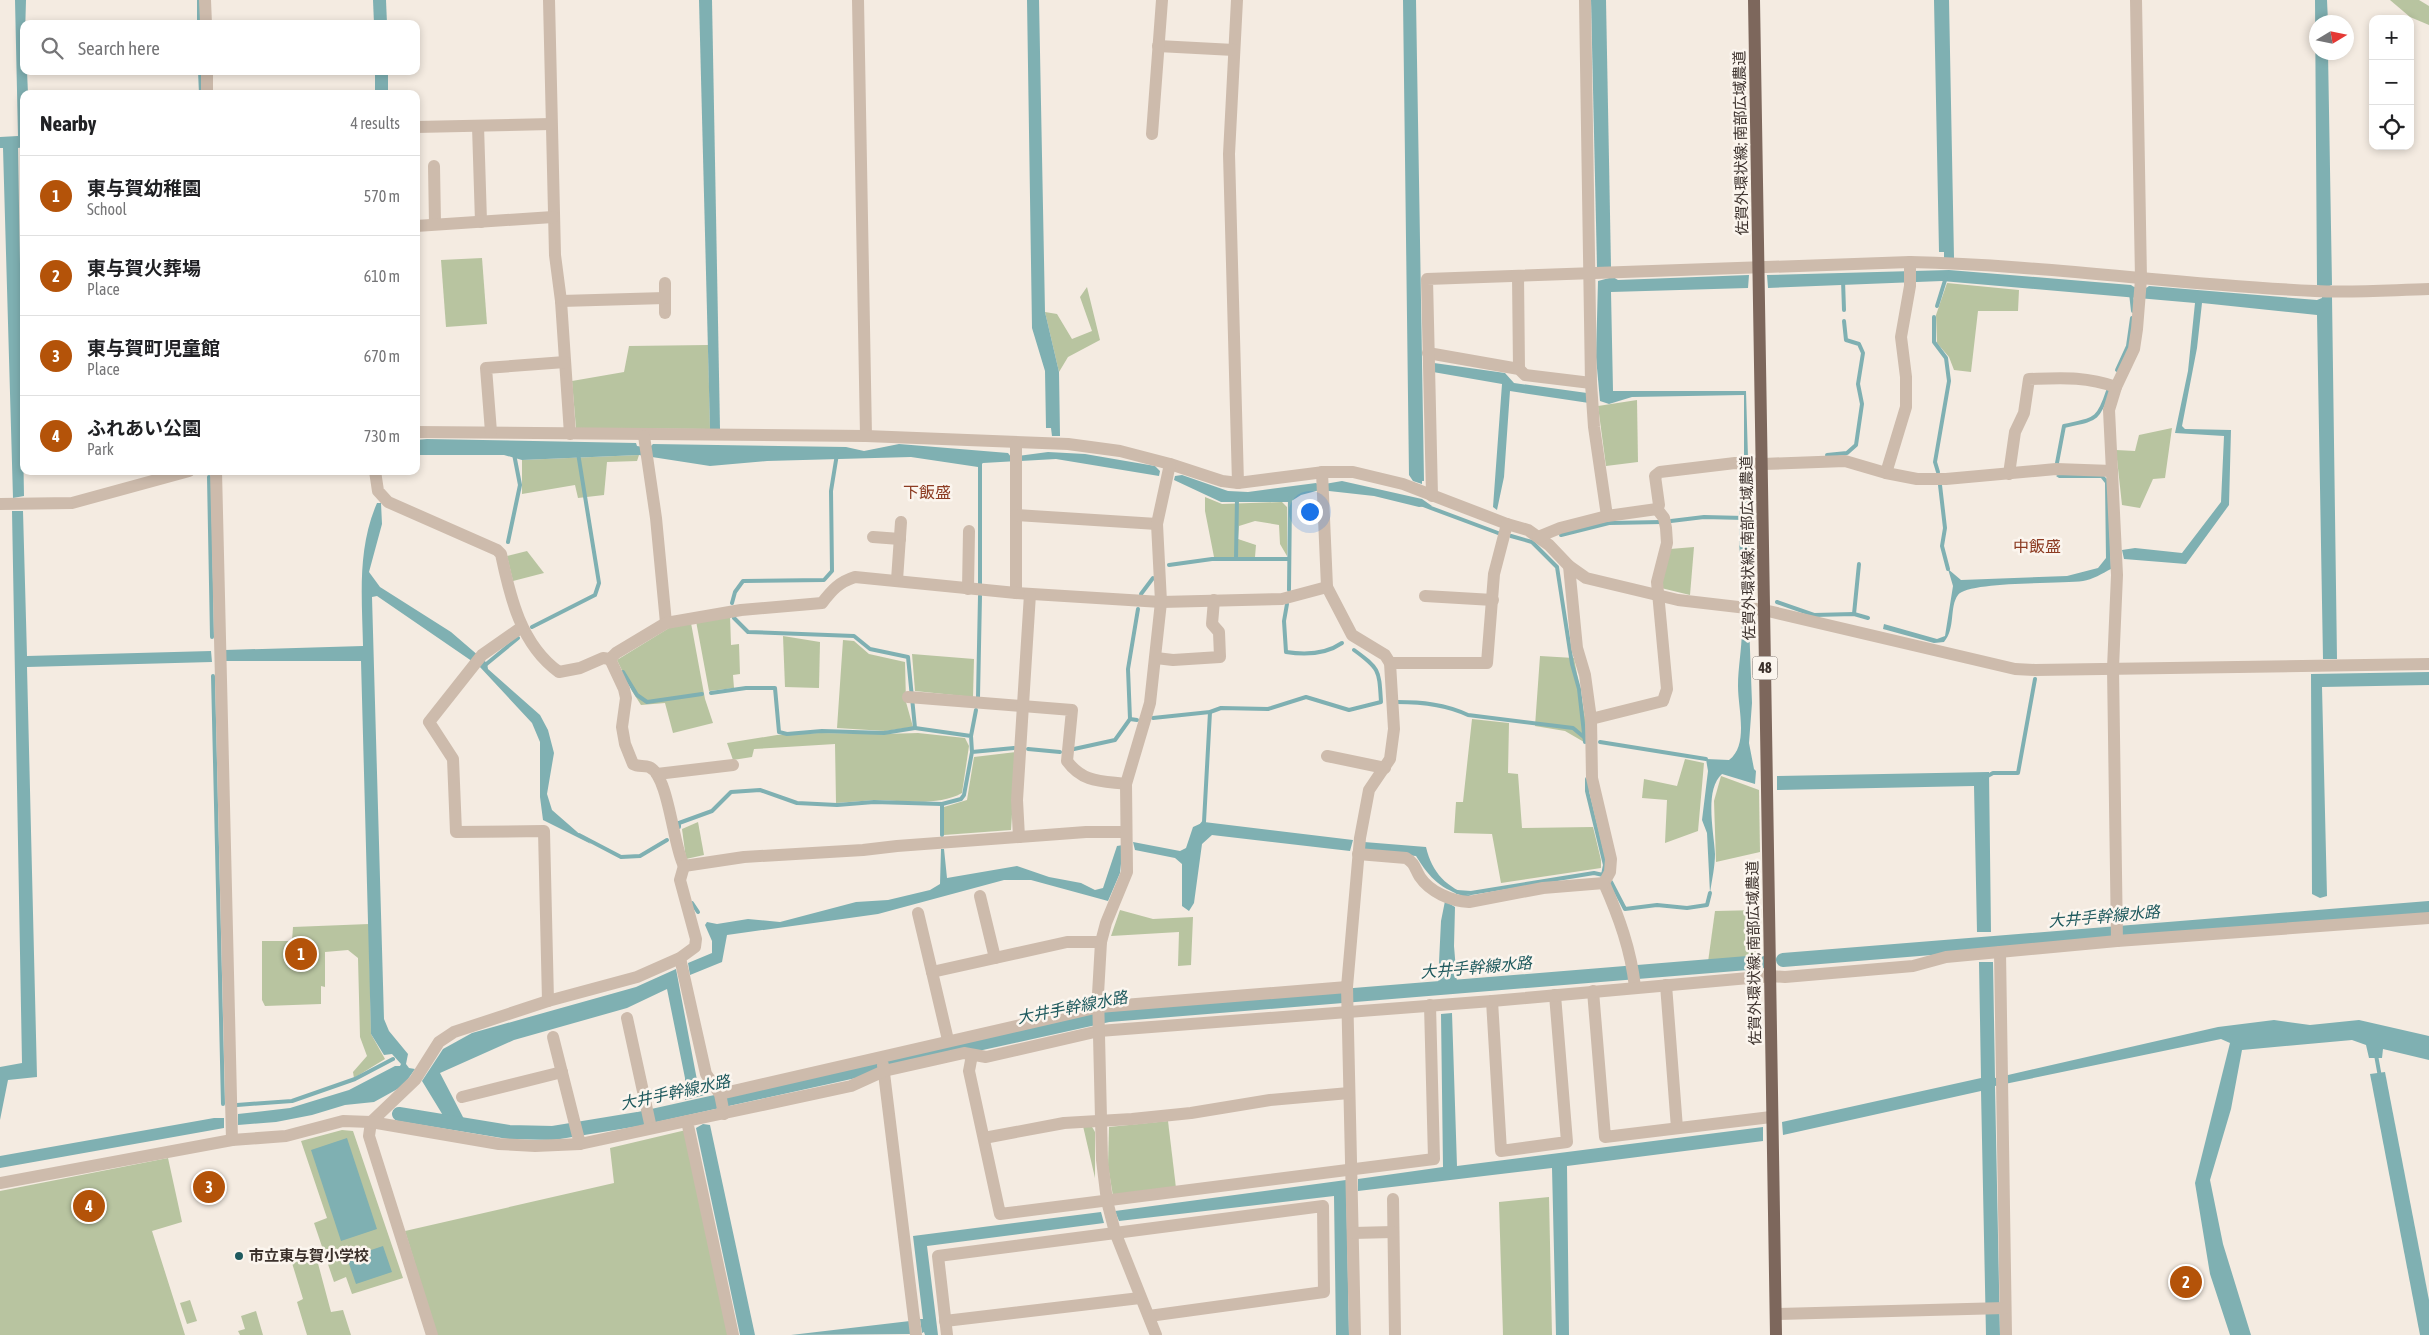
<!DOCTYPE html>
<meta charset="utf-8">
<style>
body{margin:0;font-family:"Asap Condensed","Noto Sans JP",sans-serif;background:#f6f6f6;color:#202124}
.controls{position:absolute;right:15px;top:15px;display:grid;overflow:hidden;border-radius:10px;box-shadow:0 2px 8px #0003}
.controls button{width:45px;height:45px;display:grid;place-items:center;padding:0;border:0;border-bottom:1px solid #e0e0e0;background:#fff;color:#202124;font:25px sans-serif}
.compass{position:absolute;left:2309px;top:15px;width:45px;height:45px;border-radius:50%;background:#fff;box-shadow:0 2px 8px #0003;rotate:80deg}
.you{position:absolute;left:1309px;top:511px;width:18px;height:18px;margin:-12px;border:4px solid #fff;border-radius:50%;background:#1a73e8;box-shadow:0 0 0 8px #1a73e833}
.badge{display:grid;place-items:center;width:32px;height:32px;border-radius:50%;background:#b45309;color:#fff;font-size:16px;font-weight:700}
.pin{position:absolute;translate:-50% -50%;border:2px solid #fff;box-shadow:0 1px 5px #0006}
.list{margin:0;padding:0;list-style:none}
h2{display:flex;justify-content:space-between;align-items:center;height:65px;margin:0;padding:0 20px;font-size:21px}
h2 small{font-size:16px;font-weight:400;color:#757577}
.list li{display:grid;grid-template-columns:32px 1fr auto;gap:15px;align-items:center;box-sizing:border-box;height:80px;padding:0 20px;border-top:1px solid #e0e0e0}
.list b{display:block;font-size:19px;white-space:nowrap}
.list p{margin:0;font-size:16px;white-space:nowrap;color:#757577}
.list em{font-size:16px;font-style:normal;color:#757577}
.icon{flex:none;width:28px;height:28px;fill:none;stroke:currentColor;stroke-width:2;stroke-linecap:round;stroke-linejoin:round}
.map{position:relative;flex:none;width:2429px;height:1335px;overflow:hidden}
.search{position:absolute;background:#fff;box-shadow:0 2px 8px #0003;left:20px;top:20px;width:400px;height:55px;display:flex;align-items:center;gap:12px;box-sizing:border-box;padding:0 18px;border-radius:10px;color:#757577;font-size:19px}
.panel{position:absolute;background:#fff;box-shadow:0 2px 8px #0003;left:20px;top:90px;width:400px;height:385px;border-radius:10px}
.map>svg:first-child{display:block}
</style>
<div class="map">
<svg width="2429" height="1335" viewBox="0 0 2429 1335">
<rect width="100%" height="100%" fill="#f4ebe1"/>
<g fill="#b8c4a0">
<path d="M2390,0H2419L2429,6V25L2410,17Z"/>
<path d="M482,258L487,324L446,327L441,260Z"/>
<path d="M1947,283L2019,290L2018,311H1978L1971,372L1954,370L1949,357L1937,343L1936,315Z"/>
<path d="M1087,287L1100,340L1068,357L1059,372L1045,312L1057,314L1072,339L1092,331L1080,297Z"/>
<path d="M708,345L710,429L576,428L572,381L624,372L629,346Z"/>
<path d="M1637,400L1638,462L1606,466L1598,406Z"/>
<path d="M2172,428L2165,478L2153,479L2140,508L2122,505L2116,450L2135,451L2139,435Z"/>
<path d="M639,455L637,461L607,462L604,495L578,498L575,485L522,494V460Z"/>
<path d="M1205,497L1222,504L1282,502L1287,507V556L1280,544L1279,525L1255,521L1239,526L1238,539L1256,545L1255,557H1214L1205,511Z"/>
<path d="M1694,547L1690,595L1661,588L1670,549Z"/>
<path d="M527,551L544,573L513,581L507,556Z"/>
<path d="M730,615L731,645L739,644L740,674L733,675L734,688L709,691L696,621Z"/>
<path d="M691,623L705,699L713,723L673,733L665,703L641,705L632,691L617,660L669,628Z"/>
<path d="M783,636L820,642L819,688L785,687Z"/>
<path d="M843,640L854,641L869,654L905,662L906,702L913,727L885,731L837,728Z"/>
<path d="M912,654L974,659L973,697L915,691Z"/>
<path d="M1540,656L1574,658L1587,728L1584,742L1565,731L1535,726Z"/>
<path d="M1472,719L1509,723L1508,773L1518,774L1522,828L1593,827L1601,860V868L1501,883L1492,834L1454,833L1456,802H1463Z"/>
<path d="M820,733L883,734L918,733L965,738L969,746L962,793C937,807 902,800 875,800C862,801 849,802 836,803L835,744L754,749L752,757L733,760L727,743L777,735Z"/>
<path d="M1016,752L1011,830L944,835V807L967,800L974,757Z"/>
<path d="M1685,759L1704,763L1698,831L1665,843L1667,800L1642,798L1644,779L1677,786Z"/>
<path d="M1721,776L1759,790L1760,852L1716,862L1714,801Z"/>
<path d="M698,822L704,855L686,859L682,829Z"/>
<path d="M1120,910L1153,919L1193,917L1191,965L1178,966L1179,932L1111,936Z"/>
<path d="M1760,910V958L1708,962L1715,911Z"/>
<path d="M369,924L371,1034L385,1059L354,1078L353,1072L367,1056L360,1037L358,958L348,950L325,952V987L321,986V1004L265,1006L262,1000V941H292L293,927Z"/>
<path d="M1168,1121L1176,1188L1113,1196L1108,1166L1109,1127Z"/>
<path d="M1091,1125L1095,1132V1178L1083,1126Z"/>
<path d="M342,1130L353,1131L403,1278L352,1294L346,1277L334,1282L314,1223L327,1218L301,1141Z"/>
<path d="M686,1130L728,1335H437L405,1231L614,1183L610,1148Z"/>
<path d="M168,1158L182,1222L152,1231L185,1335H0V1191Z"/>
<path d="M1549,1197L1552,1335H1503L1499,1202Z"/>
<path d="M316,1256L331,1312L343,1310L351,1335H307L297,1302L303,1299L292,1263Z"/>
<path d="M190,1300L197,1321L187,1324L180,1303Z"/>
<path d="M256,1311L263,1335H240L238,1331L245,1329L241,1316Z"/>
</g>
<g fill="#7fb0b2">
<path d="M15,0H26L24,71H27L28,94H24V147L18,148L24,496L13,498L3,148H0V137L18,136Z"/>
<path d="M373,0H386L387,24H374Z"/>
<path d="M699,0H712L720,429H710Z"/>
<path d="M1027,0H1039L1045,312L1059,372L1060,436H1052L1051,428H1046L1045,371L1032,328Z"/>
<path d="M1403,0H1416L1424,481H1422V484L1413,481L1409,475Z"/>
<path d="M1591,0H1606L1611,267H1597Z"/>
<path d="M1934,0H1949L1954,258H1944V252H1939Z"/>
<path d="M2315,0H2327L2328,22H2316V52L2328,53L2332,285L2327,287L2332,297L2337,659H2323L2317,315L2202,303L2197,348L2182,426L2185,429L2231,430L2229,505L2186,564L2124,559L2122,550L2135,548L2182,553L2221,502L2224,436L2175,433L2188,371L2195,303L1942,281L1768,288L1767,275L1949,270L2131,285C2136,289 2144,290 2149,286L2317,300L2322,298L2323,287L2317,285Z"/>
<rect x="375" y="71" width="13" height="23"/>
<path d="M1749,275L1748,288L1611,292L1613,391H1746L1748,458L1744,457V395L1632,397L1609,404L1600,401L1596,357L1598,281L1613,277L1618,280Z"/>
<path d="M1434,363L1505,373L1514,383L1587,393L1589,403L1510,391L1504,477L1497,510L1493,507L1502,384L1433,372Z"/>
<path d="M427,439L636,443L637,446L649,448L653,444L846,447L864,451L899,444L1008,453L1011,457L1048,452L1085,454L1155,466L1160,471L1159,476L1056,459L983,463L978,467L911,457L767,461L710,466L639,455L522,460L504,455H416V440Z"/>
<path d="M1743,472L1746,473C1748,493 1754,583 1744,596C1738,555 1737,512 1743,472Z"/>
<path d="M2059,474H2102L2108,480L2111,569C2103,573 2092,580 2083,581C2062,584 1967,581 1958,595C1949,607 1956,628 1944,642L1934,643L1883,629L1884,624L1937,639L1945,636L1953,586L1948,569L1961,580L2067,576L2098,568L2106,558L2105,483L2101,478H2059L2056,476Z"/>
<path d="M1182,475L1228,491L1248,492L1316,483L1319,485L1342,481L1422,499L1432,506L1419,507L1374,496L1320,490L1301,495L1290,502H1221L1174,480L1175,476Z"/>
<path d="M377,503H381L382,524L369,572L380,587L451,632L487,663L488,669L540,715L548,730L554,753L547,794L552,810L591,844L543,820L540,797V742L532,723L479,666L377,596L372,597L384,1019L389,1031L408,1054L406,1064L409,1068L415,1069L403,1086L374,1102L345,1105L312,1115L276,1122L238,1125V1114L290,1108L349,1090L395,1066H400L401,1064L392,1054L384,1055L371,1034L361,661H225V650L363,646C362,597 357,549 377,503Z"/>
<path d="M12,511H23L27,656L211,651L212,662L27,667L37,1077L8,1080L0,1120V1067L22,1063Z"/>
<path d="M1741,616L1749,623L1752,703L1749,743L1754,769L1756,771L1755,784L1722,774C1704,790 1714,832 1715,854C1715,866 1712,880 1710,893L1707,833L1702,820L1708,771L1706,759L1729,760C1749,745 1738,709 1738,686C1738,663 1744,640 1741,616Z"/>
<path d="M2429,672V685L2322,687L2327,896L2320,898L2312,894L2311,674Z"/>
<path d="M1989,772L1991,932H1977L1974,786L1777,790V776Z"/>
<path d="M1204,822L1353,840L1350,851L1212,835L1202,844L1194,903L1189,911L1182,906V864L1175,858L1135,850L1133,842L1180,851L1186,848L1193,827Z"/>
<path d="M1364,842L1426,847C1432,873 1447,888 1472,896L1468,898C1440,888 1431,880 1416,856L1363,851Z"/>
<path d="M1123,845L1120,873L1108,901L1031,880H1004L878,914L727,935L722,962L690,975L688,963L712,953V941L705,925L707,922L717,924L748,919L780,922L856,902L888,900L930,890L940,884L941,849H944L947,878L1017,866L1049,877L1081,883L1095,890L1103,888L1117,846Z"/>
<path d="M1445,901L1455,907L1454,946L1457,982L1438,983L1441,921Z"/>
<path d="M1979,962H1993L1995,1078L2218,1027L2274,1020L2310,1025L2359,1020L2429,1036V1060L2383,1049L2382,1058H2369L2366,1045L2352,1040L2242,1050L2231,1109L2210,1180L2223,1244L2251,1335H2230L2210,1274L2195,1183L2230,1043L2221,1039L1995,1086L2000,1335H1986L1981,1091L1783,1135L1782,1122L1981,1078Z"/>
<path d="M676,969L697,1080L705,1095L685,1100V1078L667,989L627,1008L514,1040L440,1073L464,1119L444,1117L422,1081L443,1049L472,1033L636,987Z"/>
<path d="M1452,1013L1457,1166L1763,1127V1141L1567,1166L1569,1335H1556L1552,1168L1358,1191V1179L1443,1167L1441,1014Z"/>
<path d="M2385,1072L2429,1300V1335H2420L2370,1074Z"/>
<path d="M214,1118H224V1128L0,1168V1156Z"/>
<path d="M703,1124L710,1125L755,1335H740L696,1128Z"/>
<path d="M347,1138L377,1229L341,1241L311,1150Z"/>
<path d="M1346,1180L1349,1335H1336L1334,1196L1119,1221L1115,1211Z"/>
<path d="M1101,1212L1104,1223L927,1246L938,1335H925L924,1332L922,1333L920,1319H923L913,1236Z"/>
<path d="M383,1246L392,1272L356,1284L347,1258Z"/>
<path d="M910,1321L911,1334L791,1335Z"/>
</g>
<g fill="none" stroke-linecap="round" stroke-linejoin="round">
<g stroke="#7fb0b2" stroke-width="4">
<path d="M199,0V24"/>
<path d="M200,71L201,94"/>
<path d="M1843,280L1844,310"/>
<path d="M2131,293L2133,311"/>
<path d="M1937,306L1946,277"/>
<path d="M1934,317V342L1946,358L1949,381L1935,462L1938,472"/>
<path d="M2117,370L2128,346L2132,318"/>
<path d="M1827,455L1847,453L1856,445L1862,404L1858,384L1863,353L1859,344L1846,340L1844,321"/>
<path d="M980,462V584"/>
<path d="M2057,463L2064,426C2094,419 2098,422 2108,391"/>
<path d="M209,477L212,637"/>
<path d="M1940,485L1945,528L1942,546L1948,569"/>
<path d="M1423,505L1498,533"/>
<path d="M1671,521L1704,517L1744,518"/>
<path d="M1561,535L1609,523L1662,522"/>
<path d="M1511,536L1532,542L1557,567L1572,664L1579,689L1585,742"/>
<path d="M508,542L520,485L514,454"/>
<path d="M1236,559L1237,498"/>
<path d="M1169,565L1212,559H1288"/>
<path d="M1289,590L1290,498"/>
<path d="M1141,594L1153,578"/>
<path d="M1777,602L1814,615L1854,614L1868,618"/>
<path d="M732,603L735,592L743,581L824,580L832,571L831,491L837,454"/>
<path d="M1287,604L1284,621L1286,652C1305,655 1326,654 1342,643"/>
<path d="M1854,614L1859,564"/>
<path d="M734,618L748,632L854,636L870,649L908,657L915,728L971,736L972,752"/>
<path d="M532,627L595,595L599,583L578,453"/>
<path d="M484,666L518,638"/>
<path d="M623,672L637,695L647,702L702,694"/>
<path d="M213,676L223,1104"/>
<path d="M711,693L746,688H775L779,732L787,734L822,731L884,733L915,728"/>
<path d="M978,697L980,596"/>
<path d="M1397,702C1421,702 1445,704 1468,715L1573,728L1585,738"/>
<path d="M1153,718L1210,712L1221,708L1268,709L1306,697L1349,710L1381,702C1379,670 1380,669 1354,650"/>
<path d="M1130,719L1128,669L1138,609"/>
<path d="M971,736L976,710"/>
<path d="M1600,742L1706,759"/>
<path d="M1028,749L1060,752"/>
<path d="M1074,749L1115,740L1130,719L1137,720"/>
<path d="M1984,778L1993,773H2018L2035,679"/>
<path d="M1201,826L1204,822L1210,712"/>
<path d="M679,827V823L712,811L731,792L760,790L797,803L837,805L874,802L942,804L961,799L964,795L972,752L1014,748"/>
<path d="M579,835L621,857L640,856L667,840"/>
<path d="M942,835V804"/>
<path d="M1611,882L1625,909L1657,905L1687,908L1707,905L1710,893"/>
<path d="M1457,892L1471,893L1594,873L1603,875L1605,865L1587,791V779"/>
<path d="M692,903L698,912"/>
<path d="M2376,1055L2380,1077"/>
<path d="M237,1105L292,1101L355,1079L393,1059"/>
</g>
<g stroke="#7fb0b2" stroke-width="14">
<path d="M1783,960L2429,908"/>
<path d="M399,1114L509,1132L553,1133L638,1119L1109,1015L1760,962"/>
</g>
<g stroke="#cdbbac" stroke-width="12">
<path d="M205,0L206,24"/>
<path d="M549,0L555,255L561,301L570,434"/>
<path d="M858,0L866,436"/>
<path d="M1237,0L1229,154L1238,483"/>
<path d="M1585,0L1591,383L1594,427L1607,516"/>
<path d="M1158,46L1234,50"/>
<path d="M207,71V94"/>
<path d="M478,126L481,222"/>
<path d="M416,127L551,124"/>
<path d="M1152,134L1162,0"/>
<path d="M434,166L435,224"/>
<path d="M416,226L553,217"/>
<path d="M1518,276L1519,369"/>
<path d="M665,283V313"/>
<path d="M561,301L665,298"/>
<path d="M1428,353L1519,369L1525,375L1591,383"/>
<path d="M416,432L866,436L1068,444L1120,451L1170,464L1222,481L1238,483L1324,472H1353L1403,484L1507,524L1528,530L1549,545L1569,566L1586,578L1678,600L1764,610L2015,669L2035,670L2429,664"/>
<path d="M491,432L486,368L565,362"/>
<path d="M644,436L656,518L666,623"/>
<path d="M1016,444V593"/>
<path d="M216,471L232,1140"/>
<path d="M375,471L378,491L388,502L497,550L501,554C510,597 521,645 559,672L580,668L603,658L610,659L616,653L666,623L741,610L822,603C832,590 839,582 855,577L1016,593L1161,602L1282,599L1327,587"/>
<path d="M1322,472L1327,587L1352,635L1385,655L1390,663L1394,729L1390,759L1369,790L1360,838L1347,987L1355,1335"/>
<path d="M1886,473L1906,407V377L1901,337L1910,286V262"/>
<path d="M2009,474L2015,432L2024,413L2029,379C2061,378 2085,376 2116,387"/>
<path d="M1432,496L1427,279L1910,262C2045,265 2180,285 2315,291C2353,293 2391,290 2429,289"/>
<path d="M0,504L72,503L189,471"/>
<path d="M1016,515L1157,524"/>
<path d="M873,537L900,539"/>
<path d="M1538,537L1560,528L1607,516L1657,509L1659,505L1655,476L1660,472L1735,463L1763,464L1845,461L1886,473L1917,479H1946L2056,469L2112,471"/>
<path d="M1569,566L1577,648L1585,675L1591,719L1592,778L1611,859L1610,872L1604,883C1619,917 1631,950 1635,987"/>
<path d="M897,580L901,522"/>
<path d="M968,589L969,531"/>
<path d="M1425,596L1493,600"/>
<path d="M522,627L482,655L429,722L453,759L456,832L544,831L548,1001"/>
<path d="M1156,658L1173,660L1220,657L1219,632L1212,624L1214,600"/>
<path d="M610,659L624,689L626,698L622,727L625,744L633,764C638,767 644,765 649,767C669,775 673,847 684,866"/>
<path d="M1390,663H1487L1494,574L1507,524"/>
<path d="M908,697L1072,710L1067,761C1083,783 1102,781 1126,784"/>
<path d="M1591,719L1663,701L1667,689L1657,582L1667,543L1666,528L1664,518L1657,509"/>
<path d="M1327,756L1385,768"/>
<path d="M657,774L733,765"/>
<path d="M1019,837L1017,800L1030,594"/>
<path d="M1358,854L1406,858C1415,863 1415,869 1420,877C1430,892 1451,901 1469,902L1543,888L1604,883"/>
<path d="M684,866L744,857L863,850L897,846L1086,832H1126"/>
<path d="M980,896L995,958"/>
<path d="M918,913L932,972"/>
<path d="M2117,941L2113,668L2117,575L2109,410L2116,387L2134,349L2137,329L2141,279L2136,0"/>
<path d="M2000,952L2006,1335"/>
<path d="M680,958L706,1074L720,1094L724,1114"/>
<path d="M1666,985L1677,1128"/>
<path d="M1593,991L1605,1137L1771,1117"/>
<path d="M1492,1001L1501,1151L1567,1142L1555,995"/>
<path d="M627,1018L651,1128"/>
<path d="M553,1037L580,1144"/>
<path d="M948,1040L932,972L1067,942H1101"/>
<path d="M972,1055L969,1071L1000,1214L1434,1159L1430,1005"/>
<path d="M883,1065L916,1335"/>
<path d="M720,1094L1099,1007L1347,987"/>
<path d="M462,1097L562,1072"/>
<path d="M371,1122L415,1080L439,1042L454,1032L548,1001L637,977L680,958L695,947L696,939L680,880L684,866"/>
<path d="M984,1138L1064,1123L1132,1119L1191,1113L1270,1100L1349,1093"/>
<path d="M1393,1199L1395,1335"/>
<path d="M1353,1233L1393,1232"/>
<path d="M1776,1314L2005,1308"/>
<path d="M945,1321L1140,1298"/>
<path d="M733,1335L687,1121L851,1086L884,1071L964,1053L986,1057L1099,1031L1492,1001L1771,976L1785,977L1913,966L1946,957L2117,941L2429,918"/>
<path d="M947,1335L938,1256L1323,1206L1324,1292L1149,1316"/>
<path d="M1156,1335L1115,1232L1107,1201L1102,1160L1098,994L1101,942L1106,923L1127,872L1126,784L1150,703L1161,602L1157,524L1170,464"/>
</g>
<g stroke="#cdbbac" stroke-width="12">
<path d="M371,1122L369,1136L432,1335"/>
<path d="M0,1183L232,1140L286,1136L343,1121L371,1122L499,1144L535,1146L580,1144L687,1121"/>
</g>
<path stroke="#7d675c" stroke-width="12" d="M1754,0L1776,1335"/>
</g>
<circle fill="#1f5a5e" stroke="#fbf5ee" stroke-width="2" cx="239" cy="1256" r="5"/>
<g text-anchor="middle" stroke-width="5" stroke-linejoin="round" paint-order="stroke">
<rect fill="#fbf5ee" stroke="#756b66" stroke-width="1" x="1752.5" y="656.5" width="25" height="23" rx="4"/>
<g font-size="14" font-weight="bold" fill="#3b302b">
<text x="1765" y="673">48</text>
</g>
<g font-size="15" fill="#3b302b" stroke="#fbf5ee">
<text transform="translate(1741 143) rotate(-91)" y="5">佐賀外環状線; 南部広域農道</text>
<text transform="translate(1748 548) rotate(-91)" y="5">佐賀外環状線; 南部広域農道</text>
<text transform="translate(1754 953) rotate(-91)" y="5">佐賀外環状線; 南部広域農道</text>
</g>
<g font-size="15" font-weight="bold" fill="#3b302b" stroke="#fbf5ee" text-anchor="start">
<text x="249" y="1261">市立東与賀小学校</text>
</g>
<g font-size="16" fill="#8c3b22" stroke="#fbf5ee">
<text x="927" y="498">下飯盛</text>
<text x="2037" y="552">中飯盛</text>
</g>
<g font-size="16" font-style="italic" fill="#1f5a5e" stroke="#fbf5ee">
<text transform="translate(2104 916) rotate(-5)" y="6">大井手幹線水路</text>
<text transform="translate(1476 967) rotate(-5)" y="6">大井手幹線水路</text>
<text transform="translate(1072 1007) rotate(-11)" y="6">大井手幹線水路</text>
<text transform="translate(675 1092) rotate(-12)" y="6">大井手幹線水路</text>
</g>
</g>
</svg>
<div class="controls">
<button>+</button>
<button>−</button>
<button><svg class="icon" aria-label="locate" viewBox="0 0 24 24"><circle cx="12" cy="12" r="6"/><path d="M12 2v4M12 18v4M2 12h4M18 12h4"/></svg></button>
</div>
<svg class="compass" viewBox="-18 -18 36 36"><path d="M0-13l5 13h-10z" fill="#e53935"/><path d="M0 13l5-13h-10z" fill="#757577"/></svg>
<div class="you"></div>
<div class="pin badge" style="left:301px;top:954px">1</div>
<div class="pin badge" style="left:2186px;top:1282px">2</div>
<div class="pin badge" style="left:209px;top:1187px">3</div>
<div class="pin badge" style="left:89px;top:1206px">4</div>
<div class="search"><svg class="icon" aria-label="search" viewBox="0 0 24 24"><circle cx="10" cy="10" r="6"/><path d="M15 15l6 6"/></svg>Search here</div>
<section class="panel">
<h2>Nearby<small>4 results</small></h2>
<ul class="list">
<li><span class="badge">1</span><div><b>東与賀幼稚園</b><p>School</p></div><em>570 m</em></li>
<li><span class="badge">2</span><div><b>東与賀火葬場</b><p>Place</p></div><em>610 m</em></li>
<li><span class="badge">3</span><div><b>東与賀町児童館</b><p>Place</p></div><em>670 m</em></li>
<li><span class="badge">4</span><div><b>ふれあい公園</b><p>Park</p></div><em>730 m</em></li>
</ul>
</section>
</div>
